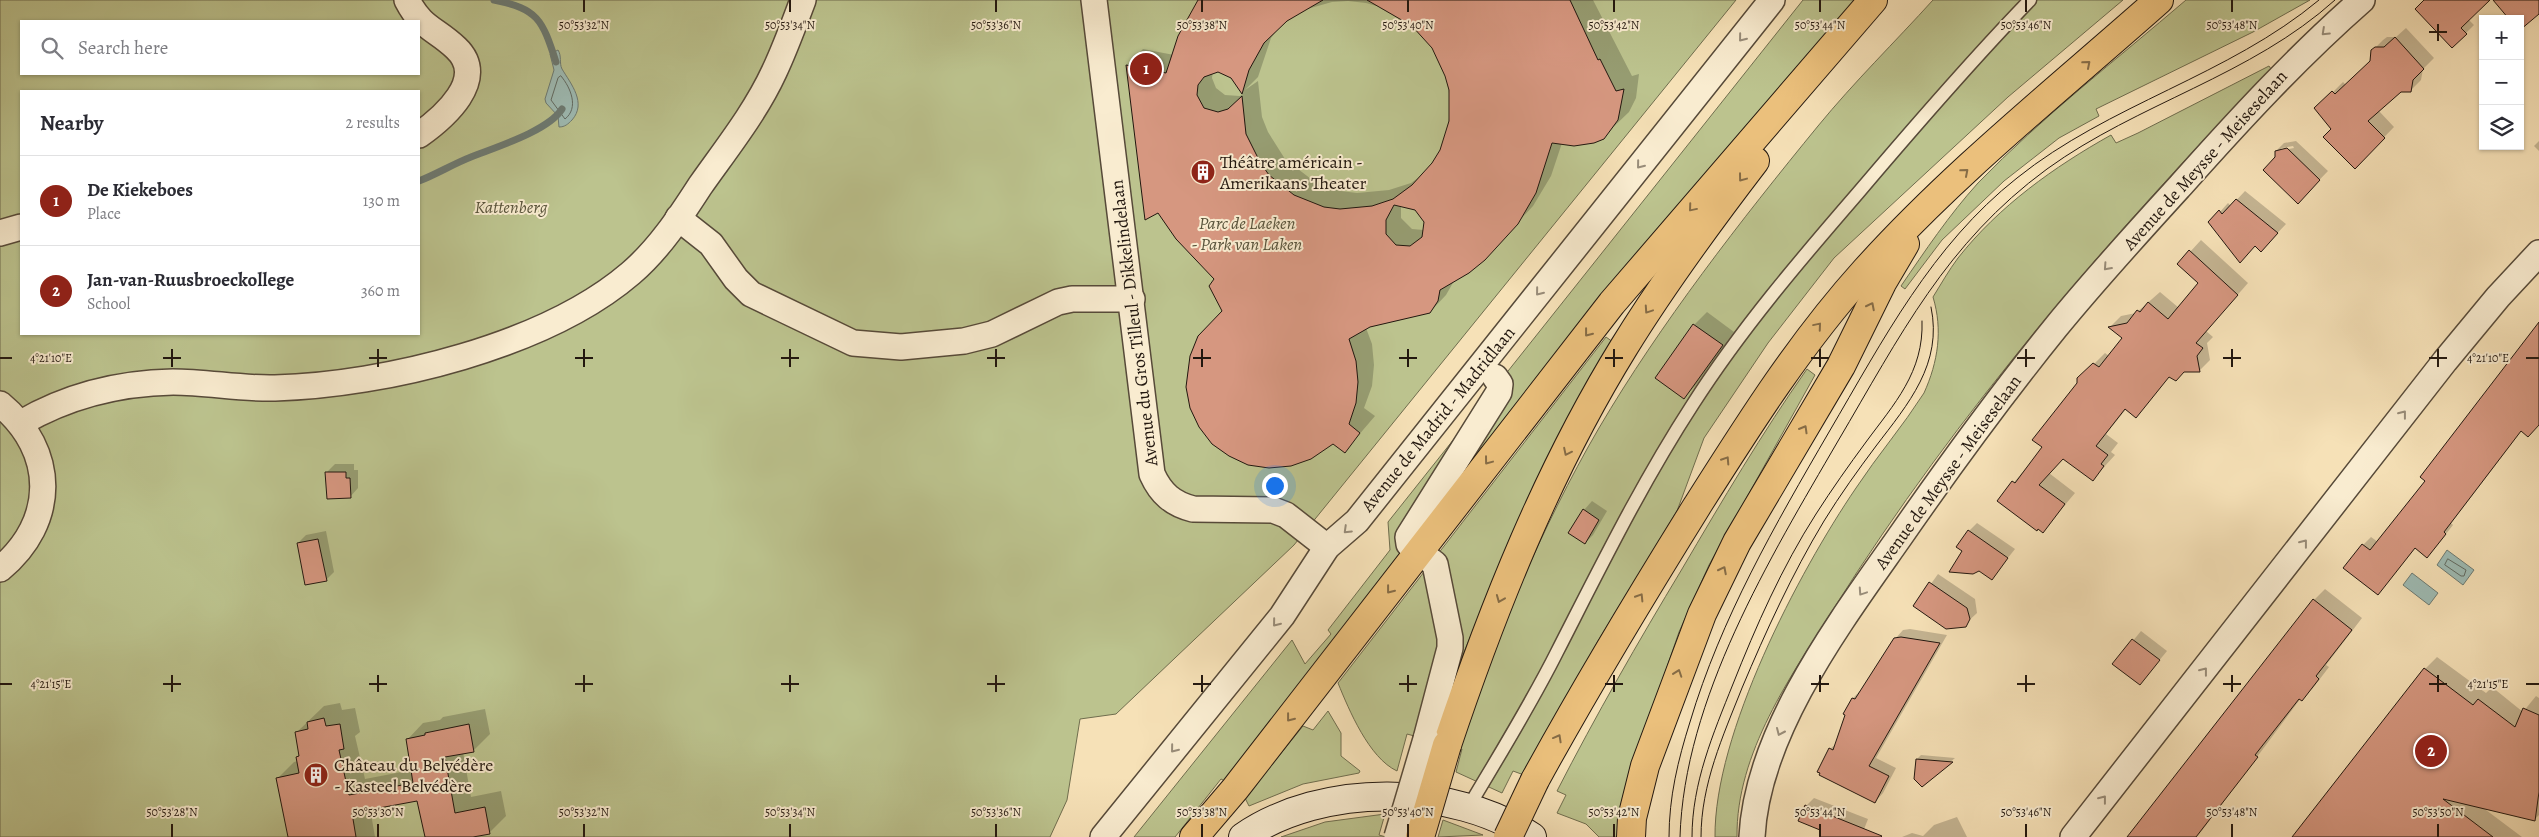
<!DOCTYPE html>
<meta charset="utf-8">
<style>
body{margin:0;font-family:Alegreya,serif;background:#f2f2f3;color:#2b2b33}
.controls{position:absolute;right:15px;top:15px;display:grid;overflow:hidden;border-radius:0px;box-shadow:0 1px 4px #0004}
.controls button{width:45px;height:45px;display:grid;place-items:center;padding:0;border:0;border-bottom:1px solid #e1e1e2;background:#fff;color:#2b2b33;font:25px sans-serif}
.you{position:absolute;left:1274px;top:485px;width:18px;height:18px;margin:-12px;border:4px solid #fff;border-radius:50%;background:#1a73e8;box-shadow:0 0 0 8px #1a73e833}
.badge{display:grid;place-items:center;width:32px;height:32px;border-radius:50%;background:#8f2418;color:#fff;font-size:16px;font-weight:700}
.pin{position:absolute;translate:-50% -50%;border:2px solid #fff;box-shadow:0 1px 5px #0006}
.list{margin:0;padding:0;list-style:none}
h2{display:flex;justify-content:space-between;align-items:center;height:65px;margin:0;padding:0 20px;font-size:21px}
h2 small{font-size:16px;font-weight:400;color:#7c7c81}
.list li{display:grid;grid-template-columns:32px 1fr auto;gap:15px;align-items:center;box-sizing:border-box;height:90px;padding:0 20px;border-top:1px solid #e1e1e2}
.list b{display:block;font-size:19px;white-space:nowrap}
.list p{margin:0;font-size:16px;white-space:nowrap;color:#7c7c81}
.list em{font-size:16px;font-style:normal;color:#7c7c81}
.icon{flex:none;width:28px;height:28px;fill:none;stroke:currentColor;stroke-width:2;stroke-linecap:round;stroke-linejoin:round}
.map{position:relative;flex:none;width:2539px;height:837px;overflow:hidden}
.search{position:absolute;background:#fff;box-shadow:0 1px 4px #0004;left:20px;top:20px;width:400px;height:55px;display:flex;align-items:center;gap:12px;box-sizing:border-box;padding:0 18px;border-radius:0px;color:#7c7c81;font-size:19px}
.panel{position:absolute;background:#fff;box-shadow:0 1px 4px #0004;left:20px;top:90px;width:400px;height:245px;border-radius:0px}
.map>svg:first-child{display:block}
</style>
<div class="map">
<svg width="2539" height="837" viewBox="0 0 2539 837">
<rect width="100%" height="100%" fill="#f6e1b7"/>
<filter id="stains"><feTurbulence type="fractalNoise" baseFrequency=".004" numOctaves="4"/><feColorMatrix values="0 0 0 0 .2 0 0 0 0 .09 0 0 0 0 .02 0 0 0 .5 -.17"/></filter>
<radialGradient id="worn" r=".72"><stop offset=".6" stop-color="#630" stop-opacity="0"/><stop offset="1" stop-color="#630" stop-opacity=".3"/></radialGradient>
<g fill="#bcc38e" stroke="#6f6d4e" fill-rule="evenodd">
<path d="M0,0H1736L1294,545L1116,714L1080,719L1067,800L1050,837H0ZM21,21H419V74H21ZM21,91H419V334H21Z"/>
<path d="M1803,0H1864L1227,782L1221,779L1175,837H1134L1292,640L1305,664L1331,634L1328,630L1390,550L1388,522Z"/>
<path d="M1933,0H2123L2008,97L1834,258L1768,343L1704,438L1677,511L1598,641L1524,775L1513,771L1502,793L1456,772L1462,749L1454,747C1497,638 1540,529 1599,428C1660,324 1741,220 1818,126C1854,82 1895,42 1933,0Z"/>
<path d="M2186,0H2310L2253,32L2096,109L2099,116L2059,138L2004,181L1942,240L1905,289L1901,286C1925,251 1949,215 1978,183C2042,117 2116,60 2186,0Z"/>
<path d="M2269,66L2271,69C2110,236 1958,411 1834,608C1791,676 1736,753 1737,837H1715C1714,734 1798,573 1856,488C1877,456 1903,426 1924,393C1938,362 1943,330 1933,297C1941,284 1949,270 1958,258C1999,206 2054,167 2111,135L2116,143L2138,133Z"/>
<path d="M1606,337L1617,345L1482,608L1458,667L1433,741L1407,734L1397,771C1369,758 1349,710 1338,683Z"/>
<path d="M1807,369L1815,375L1709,565L1679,632L1644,734L1623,837H1599L1586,824L1557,813L1566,795L1557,791C1596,715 1638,642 1682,569C1722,501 1762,433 1807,369Z"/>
<path d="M1328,711L1341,733V756L1360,771L1359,773L1303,784L1249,806L1245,798L1303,726L1313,730Z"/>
<path d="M1385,814L1379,835L1386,837H1281L1325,822Z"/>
<path d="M1443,820L1483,835L1438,837Z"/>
</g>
<g fill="#9ebcb5" stroke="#6c7a73">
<path d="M558,50C562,56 559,63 562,69C571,84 587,103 572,120C568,124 565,127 559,127L558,116L546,103L545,99L554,70L550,54Z"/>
<path d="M2447,550L2474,570L2463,585L2437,565Z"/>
<path d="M2412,573L2438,593L2429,605L2403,585Z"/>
</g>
<g fill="#0003" fill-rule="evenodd">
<path d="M1201,0H1593L1632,76L1639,74L1636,98L1629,112L1603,137L1562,143L1551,176L1533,206L1484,259L1454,281L1446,295L1430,312L1366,328L1372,344L1374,365L1372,386L1364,408L1375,416L1345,451L1333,442L1191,408L1187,376L1191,356L1224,311L1216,279L1127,65L1143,49L1174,55ZM1348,1L1366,3L1387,9L1413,25L1433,48L1446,75L1451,106L1446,136L1441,150L1425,173L1411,183L1389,190L1357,193L1341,191L1311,179L1285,159L1268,132L1262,117L1258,81L1245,90L1258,77L1271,38L1282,24L1300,11L1332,2ZM1213,71L1228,74L1243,93L1240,96L1225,95L1216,88L1212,78ZM1401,206L1416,209L1425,222L1424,230L1412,229L1401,218Z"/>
<path d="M2425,0H2467L2468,19L2474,25L2466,33Z"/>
<path d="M2406,28L2434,58L2423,69L2421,80L2410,91H2401L2378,110L2394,127L2355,167L2333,129L2316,109L2343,82L2346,85L2372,61V51L2383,40L2387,37H2396Z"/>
<path d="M2296,141L2328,171L2298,202L2276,158V151L2284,143ZM2293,146L2294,148L2279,151L2282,148Z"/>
<path d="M2539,141V151L2534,146Z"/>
<path d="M2245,191L2286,224L2269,242L2255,245L2210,223L2228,203L2231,206Z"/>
<path d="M2201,240L2248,283L2206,331L2213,337L2207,343L2210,360L2199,371H2185L2170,376L2136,416L2127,408L2106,434L2118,443L2111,452L2115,455L2093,479L2064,458L2049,473L2075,493L2043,531L1999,500L2044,447L2079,379L2105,353L2109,356L2124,338L2110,327L2121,316L2136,313L2160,292L2179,308L2199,283L2179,264Z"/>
<path d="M1707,312L1734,332L1696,385L1684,397L1656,377L1694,325Z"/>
<path d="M2539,325V422L2522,430L2451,523L2453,525L2435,548L2427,556L2416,547L2378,593L2363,545L2371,537L2378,542L2427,481Z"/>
<path d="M335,464H354V470H358V488L350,497L327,472Z"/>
<path d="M1592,501L1607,511L1593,535L1585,543L1584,510Z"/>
<path d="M1977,523L2015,549L1992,578L1980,570L1963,550L1969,531Z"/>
<path d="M326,531L334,572L326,580L298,543L306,535Z"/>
<path d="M1938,574L1975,599L1977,613L1962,627L1915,606Z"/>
<path d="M2325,589L2362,618L2326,665L2329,667L2313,688L2301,698L2207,824L2197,837H2129L2314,600Z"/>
<path d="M1910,629L1947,635L1876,758L1896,768L1883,793L1875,802L1830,749L1837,743L1846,715L1845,714L1853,698L1861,690L1895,639L1903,630Z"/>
<path d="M2141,631L2167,651L2140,684L2114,664Z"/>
<path d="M2437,657L2486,693L2492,687L2523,712L2536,696L2539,698V815L2535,819L2482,807L2522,837H2294L2425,669Z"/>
<path d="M340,703L342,710L355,708L360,732L355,736L365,779L412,770L407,740L423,723L440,720L443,717L485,709L490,734L474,750L463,752L471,797L501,791L506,816L490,832L461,837H426L418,800L370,808L375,837H289L278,778L294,762L298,761L297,757L300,754L296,733L324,706Z"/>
<path d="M1921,755L1955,758L1922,786L1917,759Z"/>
<path d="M1814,798L1868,819L1861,837H1824L1806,806Z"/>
<path d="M1957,817L1967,837H1902L1912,833L1923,836L1934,825Z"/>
</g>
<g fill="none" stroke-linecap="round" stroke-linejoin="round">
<g stroke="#606a62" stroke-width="1">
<path d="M561,76C571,88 579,108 565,119L551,100L558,78Z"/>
<path d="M2448,559L2466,570L2464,576H2461L2445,565Z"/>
</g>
<g stroke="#6c7a73" stroke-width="7">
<path d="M494,0C538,9 542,19 556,62"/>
<path d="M419,181C437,174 453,164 471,157C496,147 548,131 562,109"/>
</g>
</g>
<g fill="#d69780" stroke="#22170f" fill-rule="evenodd">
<path d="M1198,0H1323L1287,21L1264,43L1249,70L1242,94L1231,78L1218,72L1204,77L1198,85L1197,95L1204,108L1218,112L1228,109L1242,96L1246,134L1260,162L1269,175L1294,195L1324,207L1340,209L1372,206L1393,199L1412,185L1432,163L1440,150L1449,121V90L1445,76L1432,48L1412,26L1367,0H1570L1598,60L1600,59L1616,91L1624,89L1618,120L1604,139L1594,143L1574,146L1552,143L1536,193L1518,224L1485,260L1469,273L1440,290L1438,301L1430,313L1370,327L1349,339L1356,361L1358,382L1356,403L1349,424L1360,433L1345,453L1333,444L1311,459L1291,466L1269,468L1248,465L1229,456L1212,444L1199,427L1190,408L1186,387L1190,356L1198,336L1222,311L1209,286L1214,279L1176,239L1158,213L1145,220L1126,65L1166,73L1178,36ZM1394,205L1415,210L1424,222L1422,237L1410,246L1396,245L1386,234V220Z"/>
<path d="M2424,0H2490L2461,28L2467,34L2452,48L2415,9Z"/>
<path d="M2493,0H2539V14L2520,30V19H2509Z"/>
<path d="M2395,37L2424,69L2413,80L2411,92H2401L2368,121L2385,138L2355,169L2323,137L2331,129L2314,108L2332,91L2335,94L2370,61L2371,50L2375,47H2384Z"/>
<path d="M2287,148L2320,180L2298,204L2263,170L2275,157V151Z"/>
<path d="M2236,199L2278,233L2261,252L2255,246L2240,263L2208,222L2219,210L2222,214Z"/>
<path d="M2189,250L2238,295L2196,343L2203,348L2197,356L2200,372H2184L2176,381L2169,377L2136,418L2125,409L2096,446L2108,455L2101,464L2104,466L2093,481L2063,459L2039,485L2065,504L2043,533L2038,529L2037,531L1997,501L2012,481L2015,483L2042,447L2032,440L2077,383V378L2093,363L2099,367L2122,338L2108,327L2127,323L2137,310L2140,312L2148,302L2168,319L2198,283L2177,264Z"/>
<path d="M2539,322V425L2528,437L2521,431L2444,532L2446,534L2427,558L2415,548L2378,595L2343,568L2362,544L2370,550L2425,481L2420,477Z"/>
<path d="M1693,324L1723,345L1684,399L1655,378Z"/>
<path d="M325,472H346V478H350L351,498L327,499Z"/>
<path d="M1583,509L1599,520L1585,544L1568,533Z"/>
<path d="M1968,530L2008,558L1992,580L1979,571L1973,574L1949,572L1962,551L1956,547Z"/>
<path d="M318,539L327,581L305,585L297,543Z"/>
<path d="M1929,582L1967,608L1970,619L1966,627L1946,629L1913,606Z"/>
<path d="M2313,599L2352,630L2316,676L2319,679L2302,701L2299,699L2255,755L2258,757L2196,837H2127Z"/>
<path d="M1901,637L1940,643L1869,766L1889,776L1875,803L1819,775L1820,773L1817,772L1829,748L1833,750L1845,715L1843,714L1852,698L1855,699L1894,638Z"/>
<path d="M2132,639L2160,660L2140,685L2112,664Z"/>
<path d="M2424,668L2473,705L2478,699L2515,727L2523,708L2539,715V792L2535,821L2443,799L2493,837H2292Z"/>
<path d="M324,718L326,726L340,724L344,749L339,750L349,795L413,783L406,739L425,735V733L469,724L474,752L445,757L455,813L485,807L490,834L473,837H425L417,801L352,813L356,837H288L276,778L299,773L296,757L299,756L295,732L308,729L307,722Z"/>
<path d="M1916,759L1953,762L1922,787L1914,779Z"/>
<path d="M1805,805L1882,836L1881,837H1820V830L1798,821Z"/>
</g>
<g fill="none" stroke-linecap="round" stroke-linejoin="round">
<defs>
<path id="lane" d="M1468,808C1498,757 1530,706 1557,652C1600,568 1641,484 1693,404C1741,329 1800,260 1858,193C1914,127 1970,62 2030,0"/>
<g id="street">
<path d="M407,0C422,29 435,28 456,48C489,79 443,118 419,135"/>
<path d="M1094,0L1152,474C1161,494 1173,504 1193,509L1273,510L1286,515L1327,547"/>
<path d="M678,218L711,244L736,279L751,294L853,343L901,347L964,341L992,334L1058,302L1072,299H1132"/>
<path d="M0,233L21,227"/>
<path d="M0,404C57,451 57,522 0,569"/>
<path d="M21,423C69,395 118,383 173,382C207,382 241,389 275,388C385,385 546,346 631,273C659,249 680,217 700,186C726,149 755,113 774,72C785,49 794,24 803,0"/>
<path d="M1426,739L1450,648V638L1435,564L1409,544L1408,537L1499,392L1500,384L1495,377"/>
<path d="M1103,837L1282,616L1327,547L1357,521L1772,0"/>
<path d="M1752,837C1757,732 1840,622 1899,538C1949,466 2001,395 2056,327C2096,278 2139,231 2181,185C2239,120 2297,57 2362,0"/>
<path d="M2073,837L2445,361L2498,297L2539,253"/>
</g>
<path id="secondary" d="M1243,837C1323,782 1453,784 1532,837"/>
<g id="highway">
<path d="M1447,745C1493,608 1548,470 1624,347C1664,282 1709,221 1755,161"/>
<path d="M1535,780C1586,687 1641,596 1697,506C1749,424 1800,343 1865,271C1954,172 2060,88 2159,0"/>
<path d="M1194,837L1235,789L1612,303L1873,0"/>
<path d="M1631,837L1632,818L1645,766L1702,614L1737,542L1841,366L1882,283L1905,244"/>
</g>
</defs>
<use href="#lane" stroke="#574a39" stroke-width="15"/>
<use href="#street" stroke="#574a39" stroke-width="28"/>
<use href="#secondary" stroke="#22170f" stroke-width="30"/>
<use href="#highway" stroke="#22170f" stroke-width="30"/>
<use href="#lane" stroke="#f9ecd0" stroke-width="12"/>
<use href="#street" stroke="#f9ecd0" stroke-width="25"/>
<use href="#secondary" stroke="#f9ecd0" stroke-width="28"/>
<use href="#highway" stroke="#ebc07c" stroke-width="28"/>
<g stroke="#22170f" stroke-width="1">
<path d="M1669,837C1669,797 1678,760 1690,722C1721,618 1775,525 1829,432C1883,340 1932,245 2017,178C2109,104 2228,76 2319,0"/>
<path d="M1680,837C1684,699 1770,558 1838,441C1900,336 1946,243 2047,169C2138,103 2251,76 2335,0"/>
<path d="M1692,837C1692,783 1713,734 1733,684C1756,626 1782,567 1816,514C1832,489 1849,465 1866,442C1894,404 1924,372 1922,321"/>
<path d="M1701,837C1701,784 1723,736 1742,688C1766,631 1792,574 1824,521C1840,495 1858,470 1876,446C1908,404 1943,364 1931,307"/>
</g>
<defs>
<path id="street-bridge" d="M1397,837L1426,739"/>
<g id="highway-bridge">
<path d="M1420,837L1447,745"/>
<path d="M1508,837L1535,780"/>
</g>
</defs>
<use href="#street-bridge" stroke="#574a39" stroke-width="28" stroke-linecap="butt"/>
<use href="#highway-bridge" stroke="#22170f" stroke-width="30" stroke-linecap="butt"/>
<use href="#street-bridge" stroke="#f9ecd0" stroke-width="25"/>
<use href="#highway-bridge" stroke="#ebc07c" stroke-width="28"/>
</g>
<defs><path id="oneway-chevron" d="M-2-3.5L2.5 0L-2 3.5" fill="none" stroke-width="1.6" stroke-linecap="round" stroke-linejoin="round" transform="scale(1.25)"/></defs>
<g stroke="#988c79">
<use href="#oneway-chevron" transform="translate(2325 32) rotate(137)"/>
<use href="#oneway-chevron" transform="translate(1742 38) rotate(129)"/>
<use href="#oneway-chevron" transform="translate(1640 165) rotate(129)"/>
<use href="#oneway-chevron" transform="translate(2107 267) rotate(132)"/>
<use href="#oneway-chevron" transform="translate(1539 292) rotate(129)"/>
<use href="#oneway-chevron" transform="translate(2403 414) rotate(-52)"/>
<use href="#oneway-chevron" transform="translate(1347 530) rotate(136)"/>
<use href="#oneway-chevron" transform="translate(2304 543) rotate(-52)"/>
<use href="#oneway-chevron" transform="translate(1862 592) rotate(124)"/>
<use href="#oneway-chevron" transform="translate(1276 623) rotate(129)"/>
<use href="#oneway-chevron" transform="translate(2204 671) rotate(-52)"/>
<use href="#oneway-chevron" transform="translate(1780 732) rotate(114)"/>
<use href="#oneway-chevron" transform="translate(1174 749) rotate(129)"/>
<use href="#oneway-chevron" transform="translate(2103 799) rotate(-52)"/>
</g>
<g stroke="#866c46">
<use href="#oneway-chevron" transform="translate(2087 64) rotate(-41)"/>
<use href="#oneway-chevron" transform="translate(1965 172) rotate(-41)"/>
<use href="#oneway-chevron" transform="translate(1742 178) rotate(127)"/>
<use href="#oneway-chevron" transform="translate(1692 208) rotate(130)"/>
<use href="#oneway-chevron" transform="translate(1871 306) rotate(-63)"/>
<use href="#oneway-chevron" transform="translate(1648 310) rotate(124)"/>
<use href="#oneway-chevron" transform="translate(1818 326) rotate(-50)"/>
<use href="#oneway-chevron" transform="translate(1588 333) rotate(128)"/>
<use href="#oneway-chevron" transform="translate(1804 429) rotate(-60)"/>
<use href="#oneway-chevron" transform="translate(1567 452) rotate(116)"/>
<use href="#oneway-chevron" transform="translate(1726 460) rotate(-57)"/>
<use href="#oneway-chevron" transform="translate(1488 461) rotate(127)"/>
<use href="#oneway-chevron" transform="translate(1723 570) rotate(-63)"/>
<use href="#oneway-chevron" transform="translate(1390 590) rotate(128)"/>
<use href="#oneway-chevron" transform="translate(1640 597) rotate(-58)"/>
<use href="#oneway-chevron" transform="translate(1500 599) rotate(112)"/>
<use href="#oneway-chevron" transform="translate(1678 673) rotate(-71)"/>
<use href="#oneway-chevron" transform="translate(1290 718) rotate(128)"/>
<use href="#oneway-chevron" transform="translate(1558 738) rotate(-61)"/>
</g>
<path fill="none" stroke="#22170f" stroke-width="2" d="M584,0V12M790,0V12M996,0V12M1202,0V12M1408,0V12M1614,0V12M1820,0V12M2026,0V12M2232,0V12M2438,24V41M2429,32H2447M172,349V367M378,349V367M584,349V367M790,349V367M996,349V367M1202,349V367M1408,349V367M1614,349V367M1820,349V367M2026,349V367M2232,349V367M2438,349V367M0,358H12M163,358H181M369,358H387M575,358H593M781,358H799M987,358H1005M1193,358H1211M1399,358H1417M1605,358H1623M1811,358H1829M2017,358H2035M2223,358H2241M2429,358H2447M2526,358H2539M172,675V692M378,675V692M584,675V692M790,675V692M996,675V692M1202,675V692M1408,675V692M1614,675V692M1820,675V692M2026,675V692M2232,675V692M2438,675V692M0,684H12M163,684H181M369,684H387M575,684H593M781,684H799M987,684H1005M1193,684H1211M1399,684H1417M1605,684H1623M1811,684H1829M2017,684H2035M2223,684H2241M2429,684H2447M2526,684H2539M172,824V837M378,824V837M584,824V837M790,824V837M996,824V837M1202,824V837M1408,824V837M1614,824V837M1820,824V837M2026,824V837M2232,824V837M2438,824V837"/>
<defs>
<symbol id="building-disc" viewBox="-11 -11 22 22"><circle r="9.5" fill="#8f2418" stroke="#f9ecd0"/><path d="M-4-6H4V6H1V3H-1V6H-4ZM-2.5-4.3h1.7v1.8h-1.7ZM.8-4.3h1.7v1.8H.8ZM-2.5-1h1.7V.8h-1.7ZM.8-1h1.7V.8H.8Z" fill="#fff"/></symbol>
</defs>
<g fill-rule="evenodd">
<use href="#building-disc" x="1189" y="158" width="28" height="28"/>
<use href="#building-disc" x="302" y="761" width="28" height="28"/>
</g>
<g text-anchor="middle" stroke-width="4" stroke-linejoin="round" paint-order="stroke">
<g font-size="18" fill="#22170f" stroke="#f9ecd0">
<text transform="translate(2205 160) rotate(-48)" y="6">Avenue de Meysse - Meiseselaan</text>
<text transform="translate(1134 323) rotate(-97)" y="6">Avenue du Gros Tilleul - Dikkelindelaan</text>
<text transform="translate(1438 419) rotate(-51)" y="6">Avenue de Madrid - Madridlaan</text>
<text transform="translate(1948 472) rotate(-54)" y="6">Avenue de Meysse - Meiseselaan</text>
</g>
<g font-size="18" fill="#22170f" stroke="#f9ecd0" text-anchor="start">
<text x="1220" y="168">Théâtre américain -<tspan x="1220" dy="21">Amerikaans Theater</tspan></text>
<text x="334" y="771">Château du Belvédère<tspan x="334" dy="21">- Kasteel Belvédère</tspan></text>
</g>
<g font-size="18" font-style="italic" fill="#58533b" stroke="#f9ecd0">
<text x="511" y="213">Kattenberg</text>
<text x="1247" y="229">Parc de Laeken<tspan x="1247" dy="21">- Park van Laken</tspan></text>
</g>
</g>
<g font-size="12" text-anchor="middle" fill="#22170f" stroke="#f9ecd0" stroke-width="4" stroke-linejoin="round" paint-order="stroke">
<text x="584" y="29">50°53'32"N</text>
<text x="790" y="29">50°53'34"N</text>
<text x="996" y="29">50°53'36"N</text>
<text x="1202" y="29">50°53'38"N</text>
<text x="1408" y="29">50°53'40"N</text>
<text x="1614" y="29">50°53'42"N</text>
<text x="1820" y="29">50°53'44"N</text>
<text x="2026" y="29">50°53'46"N</text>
<text x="2232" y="29">50°53'48"N</text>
<text x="2488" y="362">4°21'10"E</text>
<text x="51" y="362">4°21'10"E</text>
<text x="2488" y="688">4°21'15"E</text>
<text x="51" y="688">4°21'15"E</text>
<text x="172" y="816">50°53'28"N</text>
<text x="378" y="816">50°53'30"N</text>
<text x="584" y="816">50°53'32"N</text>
<text x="790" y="816">50°53'34"N</text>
<text x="996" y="816">50°53'36"N</text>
<text x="1202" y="816">50°53'38"N</text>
<text x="1408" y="816">50°53'40"N</text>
<text x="1614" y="816">50°53'42"N</text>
<text x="1820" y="816">50°53'44"N</text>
<text x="2026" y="816">50°53'46"N</text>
<text x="2232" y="816">50°53'48"N</text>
<text x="2438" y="816">50°53'50"N</text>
</g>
<rect width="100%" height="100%" filter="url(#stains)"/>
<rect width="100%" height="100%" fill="url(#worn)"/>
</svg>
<div class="controls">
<button>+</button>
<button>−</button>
<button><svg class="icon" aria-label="layers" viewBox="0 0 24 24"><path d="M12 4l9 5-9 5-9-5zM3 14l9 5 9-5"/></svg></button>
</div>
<div class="you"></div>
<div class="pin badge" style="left:1146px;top:69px">1</div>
<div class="pin badge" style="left:2431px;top:751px">2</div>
<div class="search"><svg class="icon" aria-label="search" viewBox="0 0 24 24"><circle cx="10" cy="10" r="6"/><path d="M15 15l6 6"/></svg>Search here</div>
<section class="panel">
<h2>Nearby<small>2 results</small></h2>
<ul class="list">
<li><span class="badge">1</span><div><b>De Kiekeboes</b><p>Place</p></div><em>130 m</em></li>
<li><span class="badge">2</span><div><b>Jan-van-Ruusbroeckollege</b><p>School</p></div><em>360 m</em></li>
</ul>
</section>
</div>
